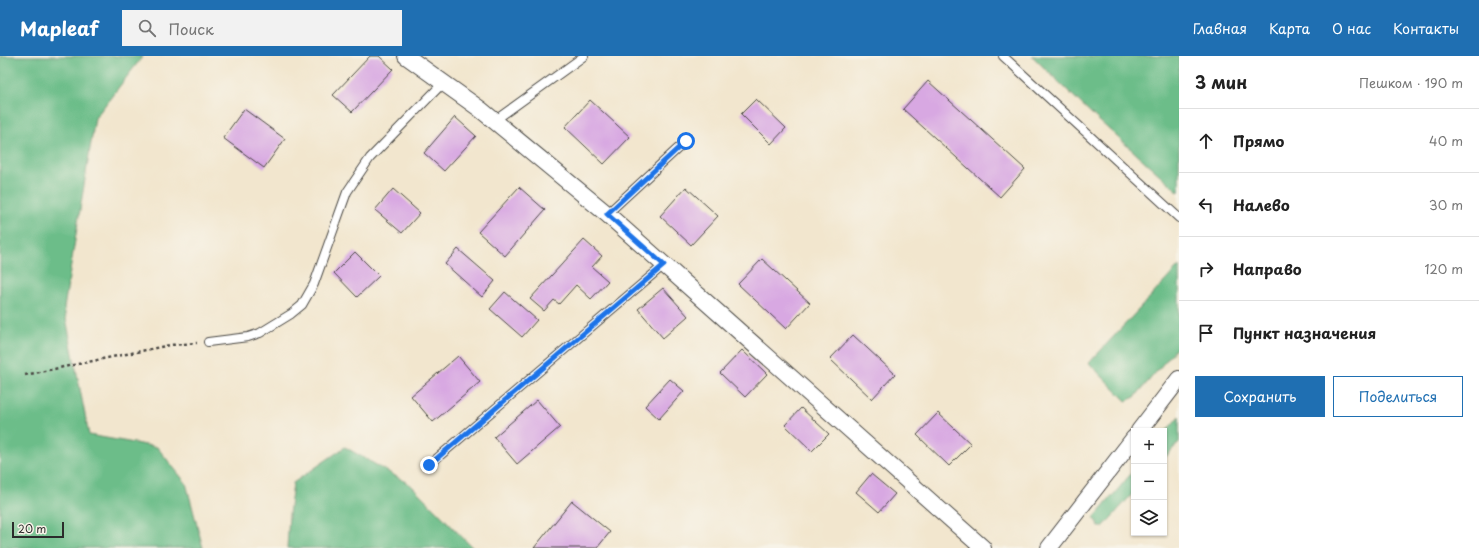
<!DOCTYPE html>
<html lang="ru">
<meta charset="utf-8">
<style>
body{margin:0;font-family:"Playpen Sans",sans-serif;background:#f2f2f2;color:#222}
.controls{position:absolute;right:12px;bottom:12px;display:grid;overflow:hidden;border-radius:0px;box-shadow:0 1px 3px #0004}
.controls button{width:36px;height:36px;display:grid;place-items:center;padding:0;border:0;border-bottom:1px solid #e0e0e0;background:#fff;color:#222;font:20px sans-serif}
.scale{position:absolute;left:12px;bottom:10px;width:52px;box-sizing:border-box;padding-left:4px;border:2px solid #2b2b2b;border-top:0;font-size:11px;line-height:14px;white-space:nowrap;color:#2b2b2b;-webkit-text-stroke:3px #f7f3e8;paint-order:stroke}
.stop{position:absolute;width:12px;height:12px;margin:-9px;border:3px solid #1a73e8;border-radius:50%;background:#fff}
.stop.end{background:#1a73e8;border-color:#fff;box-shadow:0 1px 4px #0008}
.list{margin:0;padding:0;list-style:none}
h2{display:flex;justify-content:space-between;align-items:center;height:52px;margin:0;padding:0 16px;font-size:17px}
h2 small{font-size:13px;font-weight:400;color:#767676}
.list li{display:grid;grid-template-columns:26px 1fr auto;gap:12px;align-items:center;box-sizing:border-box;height:64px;padding:0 16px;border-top:1px solid #e0e0e0}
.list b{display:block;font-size:15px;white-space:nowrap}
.list em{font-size:13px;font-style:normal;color:#767676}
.actions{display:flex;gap:8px;padding:12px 16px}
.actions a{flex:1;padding:9px 0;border:1px solid #1f6fb2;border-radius:0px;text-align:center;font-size:14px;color:#1f6fb2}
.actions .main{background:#1f6fb2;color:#fff}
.icon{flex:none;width:22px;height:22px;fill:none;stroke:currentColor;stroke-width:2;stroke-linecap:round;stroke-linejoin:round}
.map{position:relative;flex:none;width:1179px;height:492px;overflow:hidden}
header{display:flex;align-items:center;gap:24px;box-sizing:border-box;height:56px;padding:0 20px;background:#1f6fb2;color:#fff}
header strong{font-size:19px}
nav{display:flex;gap:22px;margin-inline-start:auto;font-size:14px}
.search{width:280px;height:36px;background:#f2f2f2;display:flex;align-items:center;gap:10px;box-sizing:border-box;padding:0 14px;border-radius:0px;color:#767676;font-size:15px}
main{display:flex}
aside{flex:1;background:#fff}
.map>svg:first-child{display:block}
</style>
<header>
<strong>Mapleaf</strong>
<div class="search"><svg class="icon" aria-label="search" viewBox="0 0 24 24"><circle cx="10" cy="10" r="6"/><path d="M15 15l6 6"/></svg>Поиск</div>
<nav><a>Главная</a><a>Карта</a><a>О нас</a><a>Контакты</a></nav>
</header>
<main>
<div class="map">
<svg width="1179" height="492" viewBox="0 0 1179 492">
<rect width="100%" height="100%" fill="#f7f3e8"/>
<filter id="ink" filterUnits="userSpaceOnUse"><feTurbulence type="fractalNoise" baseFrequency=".025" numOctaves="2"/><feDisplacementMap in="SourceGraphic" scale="8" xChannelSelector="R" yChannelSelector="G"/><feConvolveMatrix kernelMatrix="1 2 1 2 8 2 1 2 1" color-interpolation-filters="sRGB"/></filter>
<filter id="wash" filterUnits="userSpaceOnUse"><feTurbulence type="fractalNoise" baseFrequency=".012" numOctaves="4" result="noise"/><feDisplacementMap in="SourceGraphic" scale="16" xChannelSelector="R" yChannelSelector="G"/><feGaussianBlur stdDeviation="0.9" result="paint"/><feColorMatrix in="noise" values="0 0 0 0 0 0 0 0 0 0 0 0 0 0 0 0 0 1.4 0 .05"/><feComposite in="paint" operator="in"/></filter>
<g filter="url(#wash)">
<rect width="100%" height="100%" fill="#f2e6ce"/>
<g fill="#6cbd89" stroke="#4c745a">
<path d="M0,0H143L95,62L64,252L89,379L157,391L186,427L203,492H0Z"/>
<path d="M1032,0H1179V136L1096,62Z"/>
<path d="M1179,210V289L1135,341L1126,345L1089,307Z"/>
<path d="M1179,360V386L1164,403V378Z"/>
<path d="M345,391L411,429L473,492H287L289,459L293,427Z"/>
<path d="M1134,414V436L1103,471H1099L1094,462Z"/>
</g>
<g id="blocks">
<g fill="#d8a8e2">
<path d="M370,0H379L393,13L352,56L333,39Z"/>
<path d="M928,25L1025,113L1000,141L903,53Z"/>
<path d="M756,43L786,72L771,88L741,58Z"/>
<path d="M590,44L630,81L604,108L565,71Z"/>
<path d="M244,53L285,83L264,112L223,82Z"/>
<path d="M455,61L476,80L444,115L424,97Z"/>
<path d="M519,131L545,154L505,200L478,176Z"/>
<path d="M686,131L718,160L691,189L660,160Z"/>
<path d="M393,133L420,157L402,177L375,154Z"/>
<path d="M584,184L602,200L592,211L608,225L591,243L576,229L559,248L554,244L544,255L530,243Z"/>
<path d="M458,193L495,225L482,241L445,208Z"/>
<path d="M355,196L379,220L357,241L334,217Z"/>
<path d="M762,203L810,247L786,273L738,228Z"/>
<path d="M663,232L688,260L663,282L638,253Z"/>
<path d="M505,236L537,264L522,281L490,253Z"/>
<path d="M853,279L895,318L872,343L830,303Z"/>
<path d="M742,294L767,318L745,341L720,317Z"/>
<path d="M458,300L480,326L433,366L411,340Z"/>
<path d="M670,323L684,335L659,363L645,350Z"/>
<path d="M537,344L560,371L517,408L494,381Z"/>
<path d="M801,352L829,378L812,395L785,369Z"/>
<path d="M938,357L971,388L949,410L917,379Z"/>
<path d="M871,418L895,438L879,456L856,436Z"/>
<path d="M572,445L610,476L597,492H534Z"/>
</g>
</g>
</g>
<g filter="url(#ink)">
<use href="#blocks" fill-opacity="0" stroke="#494743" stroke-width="1"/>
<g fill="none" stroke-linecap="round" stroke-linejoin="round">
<defs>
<g id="service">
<path d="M1003,0L1179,162"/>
<path d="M494,65L584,0"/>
<path d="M607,158L686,85"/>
<path d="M208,286L248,281L260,277L291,258L302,249L314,228L347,136L370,102L443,27"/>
<path d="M429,409L664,209"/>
</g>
<g id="minor">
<path d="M406,0L480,53L607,158L983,492"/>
<path d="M1139,375L1179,323"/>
<path d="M1049,492L1134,382"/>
</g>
</defs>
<use href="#service" stroke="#494743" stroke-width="10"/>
<use href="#minor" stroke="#494743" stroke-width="18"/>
<path stroke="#494743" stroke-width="2.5" stroke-dasharray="3 3" stroke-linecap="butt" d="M25,319L170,289L197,287"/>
<use href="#service" stroke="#fff" stroke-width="8"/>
<use href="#minor" stroke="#fff" stroke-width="16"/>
</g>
</g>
<g fill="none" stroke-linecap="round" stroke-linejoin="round" filter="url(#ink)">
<path stroke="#1a73e8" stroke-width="5" d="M429,409L664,209L607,158L686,85"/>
</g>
</svg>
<div class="controls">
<button>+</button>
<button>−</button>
<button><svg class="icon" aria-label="layers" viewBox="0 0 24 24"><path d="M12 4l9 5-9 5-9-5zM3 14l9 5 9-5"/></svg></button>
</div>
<div class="scale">20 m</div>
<div class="stop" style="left:686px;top:85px"></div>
<div class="stop end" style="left:429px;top:409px"></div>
</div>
<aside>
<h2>3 мин<small>Пешком · 190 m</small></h2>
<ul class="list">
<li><svg class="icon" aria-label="ahead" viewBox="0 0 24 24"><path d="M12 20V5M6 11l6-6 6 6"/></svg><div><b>Прямо</b></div><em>40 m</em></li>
<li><svg class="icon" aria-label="left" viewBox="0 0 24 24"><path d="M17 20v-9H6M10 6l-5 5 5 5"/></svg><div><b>Налево</b></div><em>30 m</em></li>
<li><svg class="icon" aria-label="right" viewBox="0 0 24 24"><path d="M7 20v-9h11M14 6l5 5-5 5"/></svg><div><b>Направо</b></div><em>120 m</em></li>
<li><svg class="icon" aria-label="arrive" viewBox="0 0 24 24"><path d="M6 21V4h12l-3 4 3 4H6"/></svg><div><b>Пункт назначения</b></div></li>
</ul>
<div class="actions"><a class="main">Сохранить</a><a>Поделиться</a></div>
</aside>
</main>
